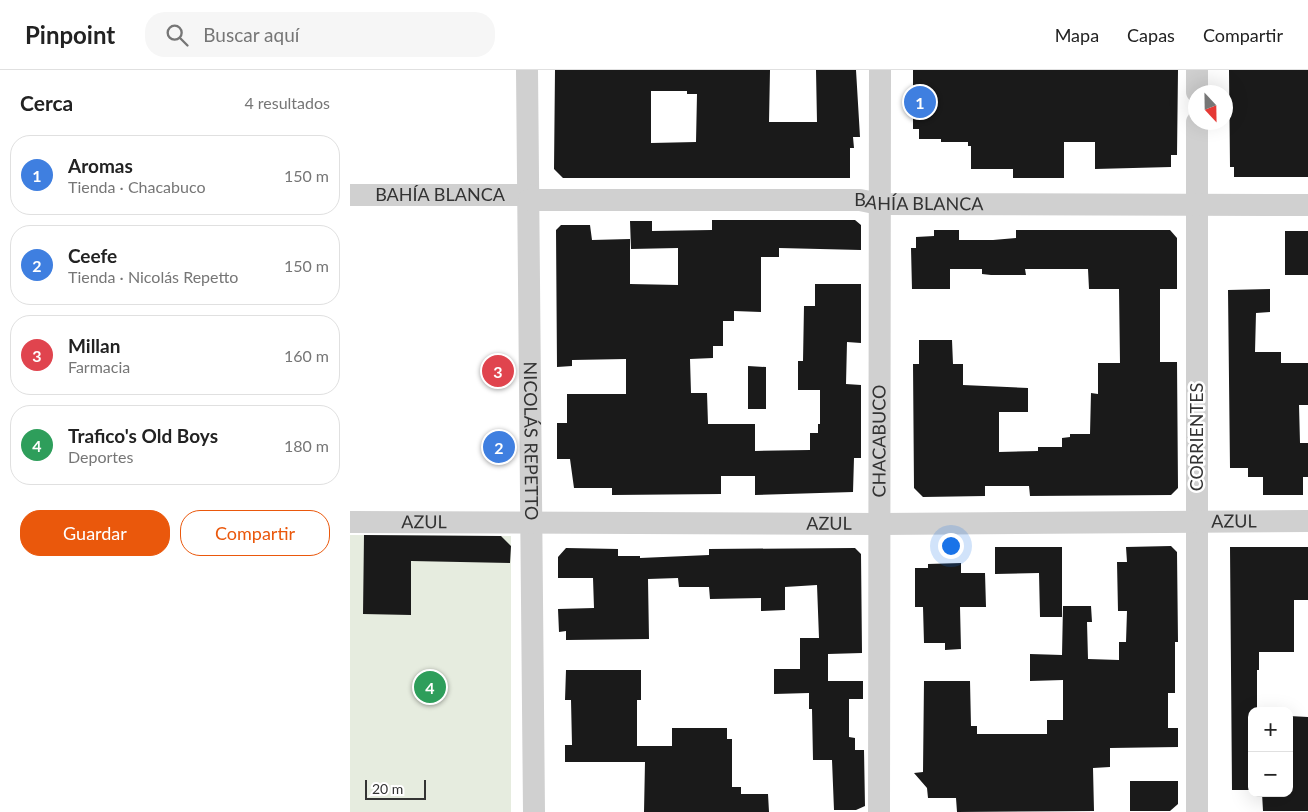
<!DOCTYPE html>
<html lang="es">
<meta charset="utf-8">
<style>
body{margin:0;font-family:Lato,sans-serif;background:#f6f6f6;color:#222}
.controls{position:absolute;right:15px;bottom:15px;display:grid;overflow:hidden;border-radius:10px;box-shadow:0 5px 20px #0002}
.controls button{width:45px;height:45px;display:grid;place-items:center;padding:0;border:0;border-bottom:1px solid #e0e0e0;background:#fff;color:#222;font:25px sans-serif}
.compass{position:absolute;left:838px;top:15px;width:45px;height:45px;border-radius:50%;background:#fff;box-shadow:0 5px 20px #0002;rotate:158deg}
.scale{position:absolute;left:15px;bottom:12px;width:61px;box-sizing:border-box;padding-left:5px;border:2px solid #333;border-top:0;font-size:14px;line-height:18px;white-space:nowrap;color:#333;-webkit-text-stroke:4px #fff;paint-order:stroke}
.you{position:absolute;left:600px;top:475px;width:18px;height:18px;margin:-12px;border:4px solid #fff;border-radius:50%;background:#1a73e8;box-shadow:0 0 0 8px #1a73e833}
.badge{display:grid;place-items:center;width:32px;height:32px;border-radius:50%;background:#ea580c;color:#fff;font-size:16px;font-weight:700}
.pin{position:absolute;translate:-50% -50%;border:2px solid #fff;box-shadow:0 1px 5px #0006}
.list{margin:0;padding:0;list-style:none}
h2{display:flex;justify-content:space-between;align-items:center;height:65px;margin:0;padding:0 20px;font-size:21px}
h2 small{font-size:16px;font-weight:400;color:#767676}
.list li{display:grid;grid-template-columns:32px 1fr auto;gap:15px;align-items:center;box-sizing:border-box;height:80px;margin:0 10px 10px;padding:0 10px;border:1px solid #e0e0e0;border-radius:20px}
.list b{display:block;font-size:19px;white-space:nowrap}
.list p{margin:0;font-size:16px;white-space:nowrap;color:#767676}
.list em{font-size:16px;font-style:normal;color:#767676}
.actions{display:flex;gap:10px;padding:15px 20px}
.actions a{flex:1;padding:11px 0;border:1px solid #ea580c;border-radius:20px;text-align:center;font-size:18px;color:#ea580c}
.actions .main{background:#ea580c;color:#fff}
.icon{flex:none;width:28px;height:28px;fill:none;stroke:currentColor;stroke-width:2;stroke-linecap:round;stroke-linejoin:round}
.map{position:relative;flex:none;width:958px;height:742px;overflow:hidden}
header{display:flex;align-items:center;gap:30px;box-sizing:border-box;height:70px;padding:0 25px;background:#fff;border-bottom:1px solid #e0e0e0}
header strong{font-size:24px}
nav{display:flex;gap:28px;margin-inline-start:auto;font-size:18px}
.search{width:350px;height:45px;background:#f6f6f6;display:flex;align-items:center;gap:12px;box-sizing:border-box;padding:0 18px;border-radius:20px;color:#767676;font-size:19px}
main{display:flex}
aside{flex:1;background:#fff}
.map>svg:first-child{display:block}
</style>
<header>
<strong>Pinpoint</strong>
<div class="search"><svg class="icon" aria-label="search" viewBox="0 0 24 24"><circle cx="10" cy="10" r="6"/><path d="M15 15l6 6"/></svg>Buscar aquí</div>
<nav><a>Mapa</a><a>Capas</a><a>Compartir</a></nav>
</header>
<main>
<aside>
<h2>Cerca<small>4 resultados</small></h2>
<ul class="list">
<li><span class="badge" style="background:#3f7fe0">1</span><div><b>Aromas</b><p>Tienda · Chacabuco</p></div><em>150 m</em></li>
<li><span class="badge" style="background:#3f7fe0">2</span><div><b>Ceefe</b><p>Tienda · Nicolás Repetto</p></div><em>150 m</em></li>
<li><span class="badge" style="background:#e0444e">3</span><div><b>Millan</b><p>Farmacia</p></div><em>160 m</em></li>
<li><span class="badge" style="background:#2e9e5b">4</span><div><b>Trafico's Old Boys</b><p>Deportes</p></div><em>180 m</em></li>
</ul>
<div class="actions"><a class="main">Guardar</a><a>Compartir</a></div>
</aside>
<div class="map">
<svg width="958" height="742" viewBox="0 0 958 742">
<rect width="100%" height="100%" fill="#fff"/>
<path fill="#e6ecdf" d="M0,465L161,466V742H0Z"/>
<g fill="#1a1a1a" fill-rule="evenodd">
<path d="M205,0H420L419,52H467L466,0H506L510,67H503L504,78H500V108H213L204,99ZM301,21H337V24H347L346,72L301,73Z"/>
<path d="M563,0H828L827,85H821V97L745,99V72H714V108H663V99H621V76H618V72H591V69H569V59H563Z"/>
<path d="M879,0H958V107H884V97H880Z"/>
<path d="M362,150H505L511,155V180L429,178V187H411V242L384,241V251H373V276H363V288L340,289L341,323H357L358,354H405V381L460,380V363H468V354H470V320H448V291H453L454,236H465V214H511V273L497,272L496,314L511,315V388H504L503,422L405,425V406H371V424L262,425V418H224L220,389H207V353H217V324H276V289L222,290V296L207,297L206,160L211,155H240L242,170L280,169V214L328,215V178L281,179L280,151H302V161L362,160Z"/>
<path d="M584,160H609V170H643L666,168V160H820L827,168V219H810V292H827L828,418L821,425L680,426L679,416H635V426L573,427L564,418L563,294H569V270H602L603,294H613V315L678,318V342H649V382L688,381V377H712V368L720,367V364H740L741,323L748,324V293H770L769,219H739L738,199H675L676,205H641L632,204V199H600V219H562L561,178H566V167L584,166Z"/>
<rect x="935" y="161" width="23" height="44"/>
<path d="M920,219V242L906,243L905,282H931V293H958V335H949L950,373H958V407H953V425H913V407H898V398H880L878,220Z"/>
<path d="M398,296L416,297V339H398Z"/>
<path d="M14,465L151,466L161,476L160,493L61,491V545L13,544Z"/>
<path d="M821,476L827,482L828,572H825V623H818V658H828V677L760,678V697L743,698L744,741L607,742L606,728H578L577,718L564,703L573,702L574,611H620L621,656H627V664H697V650H713V610L680,611V584L712,585L713,536H741L742,552H737L738,589L769,590V572H776L777,541H768L767,492H777L776,477Z"/>
<path d="M645,477H712V547H690L689,503L645,504Z"/>
<path d="M880,477H958V530H944V582H909V600H907V641H902V720H882Z"/>
<path d="M216,478L268,479V486H290V488L359,485V479L505,478L511,484L512,583L478,584V611H513V629H499V667L505,668V680H514L515,736L506,740H484L482,690H463L462,639H459V623L424,624V599H450V568H469L467,515L435,517V540L411,541V528L360,529L359,517H329L328,508L298,509L299,569L216,570V561L209,562L208,539L244,538L243,508H208V487Z"/>
<path d="M611,493V503H635L636,537H610L611,579L595,580V573H574L573,537H565V498H578V494Z"/>
<path d="M216,600H291V630H287V676H322V658H377V669H382V717H391V724H418L419,742H294L295,692H215V675H222L221,630H215Z"/>
<path d="M939,646L958,647V741H913L912,723H939Z"/>
<path d="M780,711H828V734L820,741H780Z"/>
</g>
<g fill="none" stroke-linecap="round" stroke-linejoin="round">
<g stroke="#d0d0d0" stroke-width="22">
<path id="s1" d="M177,0L184,742"/>
<path d="M847,22V0"/>
<path d="M847,52V742"/>
<path id="s2" d="M0,125H179"/>
<path id="s3" d="M179,130H510L529,134L958,135"/>
<path id="s4" d="M0,452L530,454L958,451"/>
<path id="s5" d="M529,742L530,0"/>
</g>
</g>
<g text-anchor="middle" stroke-width="5" stroke-linejoin="round" paint-order="stroke">
<g font-size="18" fill="#333" stroke="#fff">
<text dy="6" stroke="none"><textPath href="#s2" startOffset="90">BAHÍA BLANCA</textPath></text>
<text dy="6" stroke="none"><textPath href="#s3" startOffset="390">BAHÍA BLANCA</textPath></text>
<text transform="translate(847 367) rotate(-90)" y="6">CORRIENTES</text>
<text dy="6" stroke="none"><textPath href="#s1" startOffset="371">NICOLÁS REPETTO</textPath></text>
<text dy="6" stroke="none"><textPath href="#s5" startOffset="371">CHACABUCO</textPath></text>
<text dy="6" stroke="none"><textPath href="#s4" startOffset="884">AZUL</textPath></text>
<text dy="6" stroke="none"><textPath href="#s4" startOffset="74">AZUL</textPath></text>
<text dy="6" stroke="none"><textPath href="#s4" startOffset="479">AZUL</textPath></text>
</g>
</g>
</svg>
<div class="controls">
<button>+</button>
<button>−</button>
</div>
<svg class="compass" viewBox="-18 -18 36 36"><path d="M0-13l5 13h-10z" fill="#e53935"/><path d="M0 13l5-13h-10z" fill="#767676"/></svg>
<div class="scale">20 m</div>
<div class="you"></div>
<div class="pin badge" style="left:570px;top:32px;background:#3f7fe0">1</div>
<div class="pin badge" style="left:149px;top:377px;background:#3f7fe0">2</div>
<div class="pin badge" style="left:148px;top:301px;background:#e0444e">3</div>
<div class="pin badge" style="left:80px;top:617px;background:#2e9e5b">4</div>
</div>
</main>
